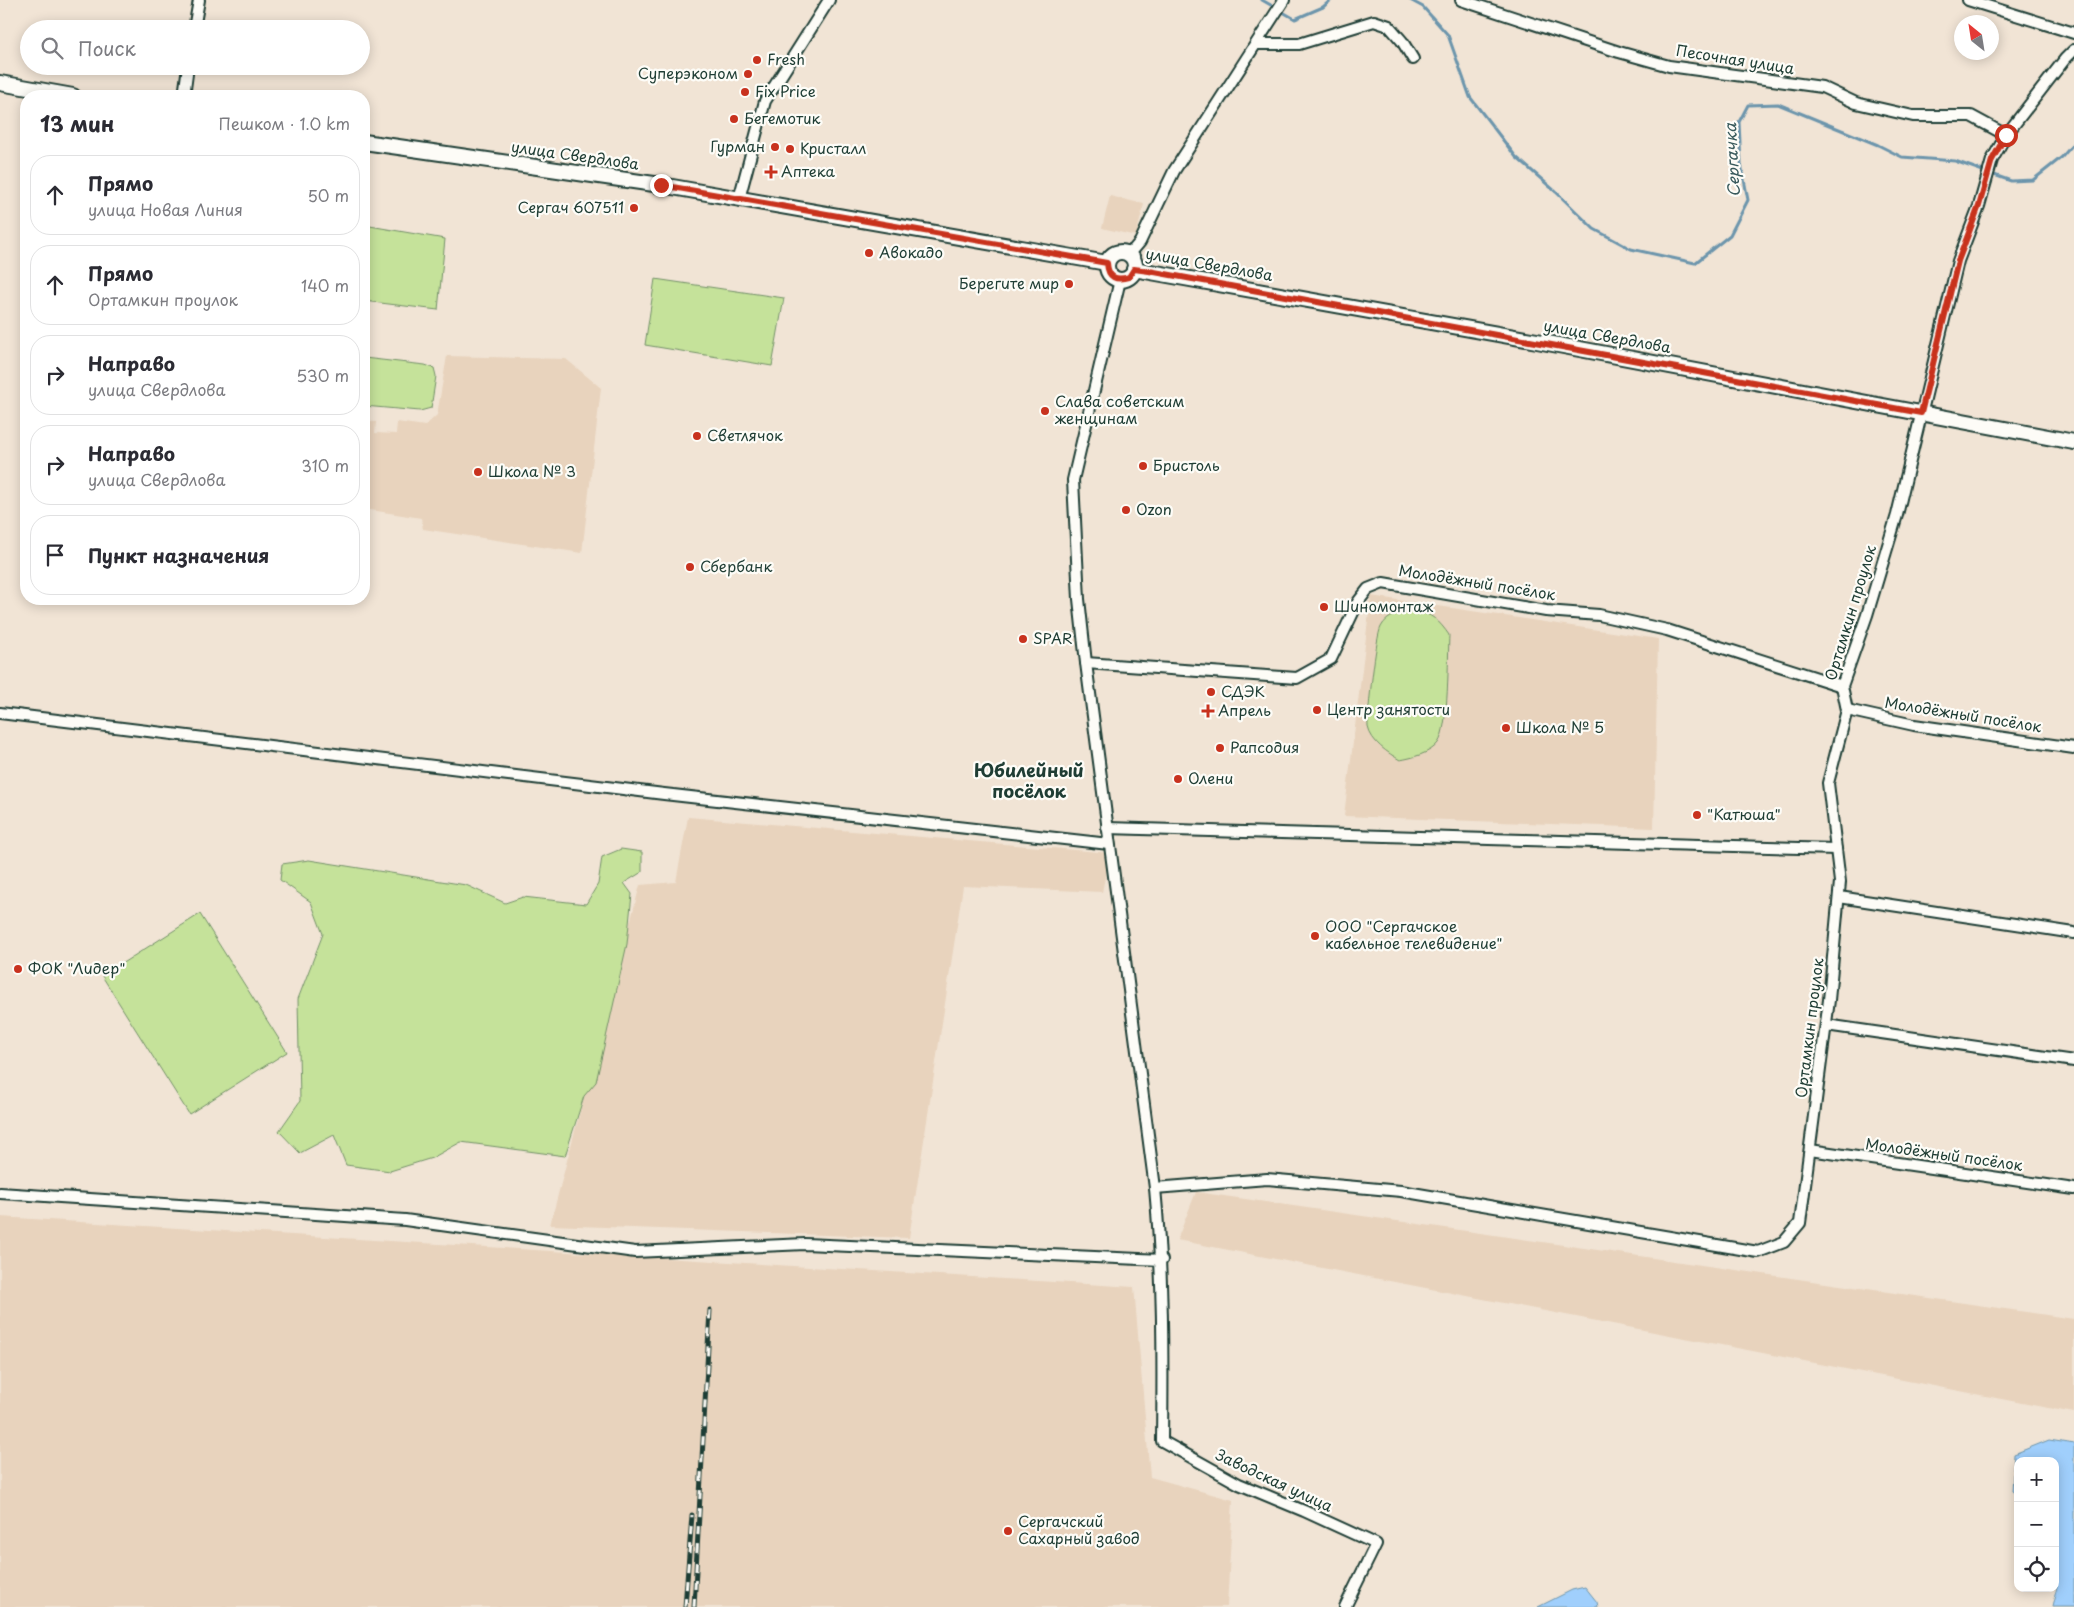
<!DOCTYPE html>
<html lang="ru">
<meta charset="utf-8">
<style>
body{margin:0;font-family:"Playpen Sans",sans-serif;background:#f2f2f3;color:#2b2b33}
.controls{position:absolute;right:15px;bottom:15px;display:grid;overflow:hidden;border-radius:10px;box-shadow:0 2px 12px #0003}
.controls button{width:45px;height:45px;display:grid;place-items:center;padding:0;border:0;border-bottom:1px solid #e1e1e2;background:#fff;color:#2b2b33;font:25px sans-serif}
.compass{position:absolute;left:1954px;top:15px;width:45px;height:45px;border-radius:50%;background:#fff;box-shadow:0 2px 12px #0003;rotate:330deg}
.stop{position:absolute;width:15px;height:15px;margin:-11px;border:4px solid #c8321e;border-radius:50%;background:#fff}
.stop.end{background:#c8321e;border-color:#fff;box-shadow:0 1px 5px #0008}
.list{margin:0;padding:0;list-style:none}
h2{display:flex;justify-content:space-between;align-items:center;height:65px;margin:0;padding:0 20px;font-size:21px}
h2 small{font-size:16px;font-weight:400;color:#7c7c81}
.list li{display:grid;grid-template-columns:32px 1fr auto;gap:15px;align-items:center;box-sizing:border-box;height:80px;margin:0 10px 10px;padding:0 10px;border:1px solid #e1e1e2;border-radius:20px}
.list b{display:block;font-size:19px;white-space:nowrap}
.list p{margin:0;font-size:16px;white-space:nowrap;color:#7c7c81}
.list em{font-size:16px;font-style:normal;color:#7c7c81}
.icon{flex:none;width:28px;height:28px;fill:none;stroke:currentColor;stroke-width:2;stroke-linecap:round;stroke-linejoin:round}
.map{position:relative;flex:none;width:2074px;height:1607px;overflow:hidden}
.search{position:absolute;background:#fff;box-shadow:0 2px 12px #0003;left:20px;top:20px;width:350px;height:55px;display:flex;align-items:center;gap:12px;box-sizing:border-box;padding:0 18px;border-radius:28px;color:#7c7c81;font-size:19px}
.panel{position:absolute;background:#fff;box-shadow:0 2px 12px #0003;left:20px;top:90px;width:350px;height:515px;border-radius:20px}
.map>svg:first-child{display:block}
</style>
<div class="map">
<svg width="2074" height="1607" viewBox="0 0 2074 1607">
<rect width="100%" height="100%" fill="#f1e4d5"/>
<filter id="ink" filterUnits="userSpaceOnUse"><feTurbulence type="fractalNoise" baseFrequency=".02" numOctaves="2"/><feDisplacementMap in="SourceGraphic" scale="10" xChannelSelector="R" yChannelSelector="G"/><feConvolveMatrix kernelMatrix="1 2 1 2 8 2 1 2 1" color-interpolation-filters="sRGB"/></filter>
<g filter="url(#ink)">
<g fill="#e8d3bd">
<path d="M1110,196L1144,204L1136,236L1102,228Z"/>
<path d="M447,356L566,359L601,388L582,553L423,529L421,518L364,509V421L376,422L375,433L396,434L397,422L425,426L437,415Z"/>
<path d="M1371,596L1658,639L1654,828L1344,816Z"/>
<path d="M688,817L1110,853L1102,892L963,886L909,1238L550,1225L640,885L676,882Z"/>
<path d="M1196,1192L2074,1319V1413L1177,1240Z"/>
<path d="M0,1217L1134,1287L1150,1477L1233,1500L1227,1607H0Z"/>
</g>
<g fill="#c5e29a" stroke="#729067">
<path d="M364,225L445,239L438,310L364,301Z"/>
<path d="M655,279L784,298L772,366L645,345Z"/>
<path d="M364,358L425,365L434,368L436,376L431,408L420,411L364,406Z"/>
<path d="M1414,611C1431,612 1440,622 1449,635C1448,656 1449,729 1438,743C1431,753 1412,758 1400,760C1388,753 1371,742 1368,727C1367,716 1376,636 1381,627C1387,615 1402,612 1414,611Z"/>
<path d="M621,849L642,852V872L624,883L632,894L627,944L596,1082L584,1096L565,1156L461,1142L432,1158L390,1171L346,1165L334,1135L300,1153L279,1131L300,1101L298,999L323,934L311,902L280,880L282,864L309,860L466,885L505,903L523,897L586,904L598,884L602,857Z"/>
<path d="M200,914L287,1052L189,1114L102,976Z"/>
</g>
<g fill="#a0cffc" stroke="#6c95ac">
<path d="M2049,1440L2074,1444V1607H2052L2057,1587L2055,1461H2018V1495L2012,1491L2014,1454Z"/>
<path d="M1585,1587L1597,1602L1598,1607H1538L1572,1590Z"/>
</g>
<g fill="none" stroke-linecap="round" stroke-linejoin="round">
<g stroke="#6c95ac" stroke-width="3">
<path d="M1262,0L1295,19L1323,7L1331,0"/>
<path d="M1410,0L1423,7L1448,35L1470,97L1516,157L1556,192L1594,229L1631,249L1695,263L1730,235L1748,200L1741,164L1739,122L1748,105L1778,104L1878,145L1902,157L1955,161L2011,181L2033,180L2062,157L2074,143"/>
</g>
<defs>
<g id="street">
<path d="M1461,0L1619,52L1669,66L1822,87L1856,103L1913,116H1971L2006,135"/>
<path d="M1968,0L2074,33"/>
<path d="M194,29L199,0"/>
<path d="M1257,44H1299L1374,21L1389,26L1402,41L1413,59"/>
<path d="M184,96L188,66"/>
<path d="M739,199L765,101L829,0"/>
<path d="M1129,255L1140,242L1174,171L1284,0"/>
<path d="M1120,280L1073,480L1079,599L1086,663L1155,1188C1163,1273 1163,1356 1162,1441L1239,1484L1304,1511L1376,1544L1345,1607"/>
<path d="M1086,663L1297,678L1331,659L1358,602L1368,589L1383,583L1546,611L1599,615L1667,630L1842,686"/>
<path d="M1847,710L1914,725L2074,748"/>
<path d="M0,713L664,794L1109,844"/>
<path d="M1107,828L1836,849"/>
<path d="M1839,897L2074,933"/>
<path d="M1826,1025L2074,1061"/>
<path d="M1810,1150L2074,1189"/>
<path d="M1155,1188L1267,1179L1401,1191L1758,1252L1784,1242L1800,1223L1829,1000L1840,882L1828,783L1847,710L1842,686L1867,615L1897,515L1958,261L1979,206L1992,160L2006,135L2065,59L2074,50"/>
<path d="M0,1193L405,1220L635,1252L805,1244L1162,1260"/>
</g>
<g id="secondary">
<path d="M0,83L73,96"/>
<path d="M364,142L661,185L1107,263"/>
<circle cx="1121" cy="266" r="14"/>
<path d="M1134,269L1537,341L2074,442"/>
</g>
</defs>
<use href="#street" stroke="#1f3d34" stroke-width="14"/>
<use href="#secondary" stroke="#1f3d34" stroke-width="18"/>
<use href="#street" stroke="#fdfcf7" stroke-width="10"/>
<use href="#secondary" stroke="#fdfcf7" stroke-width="14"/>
<defs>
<g id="rail">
<path d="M685,1607L692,1515"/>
<path d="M694,1607L710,1310"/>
</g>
</defs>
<use href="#rail" stroke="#1f3d34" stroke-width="5"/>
<use href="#rail" stroke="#fdfcf7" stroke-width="3" stroke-dasharray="9" stroke-linecap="butt"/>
</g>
</g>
<g fill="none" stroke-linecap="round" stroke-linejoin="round" filter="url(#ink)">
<path stroke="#c8321e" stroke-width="6" d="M661,185L1107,263C1108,278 1116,281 1129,277L1134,269L1149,271L1921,413L1958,261L1979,206L1992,160L2006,135"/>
</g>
<g fill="#c8321e" stroke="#fdfcf7" stroke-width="2">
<circle cx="757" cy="60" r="5"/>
<circle cx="748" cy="74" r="5"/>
<circle cx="745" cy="92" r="5"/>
<circle cx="734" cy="119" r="5"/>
<circle cx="775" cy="147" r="5"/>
<circle cx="790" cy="149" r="5"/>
<path d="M768.5 164.5h5v5h5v5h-5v5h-5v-5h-5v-5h5z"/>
<circle cx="634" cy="208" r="5"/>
<circle cx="869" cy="253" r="5"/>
<circle cx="1069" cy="284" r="5"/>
<circle cx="1045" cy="411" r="5"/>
<circle cx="697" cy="436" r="5"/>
<circle cx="1143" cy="466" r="5"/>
<circle cx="478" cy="472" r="5"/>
<circle cx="1126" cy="510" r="5"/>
<circle cx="690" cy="567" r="5"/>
<circle cx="1324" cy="607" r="5"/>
<circle cx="1023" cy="639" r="5"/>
<circle cx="1211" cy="692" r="5"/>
<circle cx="1317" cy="710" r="5"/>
<path d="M1205.5 703.5h5v5h5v5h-5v5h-5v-5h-5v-5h5z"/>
<circle cx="1506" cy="728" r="5"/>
<circle cx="1220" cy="748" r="5"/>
<circle cx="1178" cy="779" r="5"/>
<circle cx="1697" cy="815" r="5"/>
<circle cx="1315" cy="936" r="5"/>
<circle cx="18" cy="969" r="5"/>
<circle cx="1008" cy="1531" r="5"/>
</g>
<g text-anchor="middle" stroke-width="4.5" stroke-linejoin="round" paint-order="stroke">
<g font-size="15" fill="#1f3d34" stroke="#fdfcf7" text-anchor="start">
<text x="767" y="65">Fresh</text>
<text x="738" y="79" text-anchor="end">Суперэконом</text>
<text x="755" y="97">Fix Price</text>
<text x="744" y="124">Бегемотик</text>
<text x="765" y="152" text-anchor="end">Гурман</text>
<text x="800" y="154">Кристалл</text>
<text x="781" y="177">Аптека</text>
<text x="624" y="213" text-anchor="end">Сергач 607511</text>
<text x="879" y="258">Авокадо</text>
<text x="1059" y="289" text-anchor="end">Берегите мир</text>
<text x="1055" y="407">Слава советским<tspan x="1055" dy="17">женщинам</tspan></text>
<text x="707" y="441">Светлячок</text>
<text x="1153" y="471">Бристоль</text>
<text x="488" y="477">Школа № 3</text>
<text x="1136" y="515">Ozon</text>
<text x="700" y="572">Сбербанк</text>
<text x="1334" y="612">Шиномонтаж</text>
<text x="1033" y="644">SPAR</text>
<text x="1221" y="697">СДЭК</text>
<text x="1327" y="715">Центр занятости</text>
<text x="1218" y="716">Апрель</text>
<text x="1516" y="733">Школа № 5</text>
<text x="1230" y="753">Рапсодия</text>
<text x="1188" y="784">Олени</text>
<text x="1707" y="820">"Катюша"</text>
<text x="1325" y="932">ООО "Сергачское<tspan x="1325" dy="17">кабельное телевидение"</tspan></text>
<text x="28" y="974">ФОК "Лидер"</text>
<text x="1018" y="1527">Сергачский<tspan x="1018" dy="17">Сахарный завод</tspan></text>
</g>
<g font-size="15" fill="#1f3d34" stroke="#fdfcf7">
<text transform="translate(1735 60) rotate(9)" y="5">Песочная улица</text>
<text transform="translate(575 156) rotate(8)" y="5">улица Свердлова</text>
<text transform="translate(1209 265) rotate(10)" y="5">улица Свердлова</text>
<text transform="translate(1607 337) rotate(10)" y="5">улица Свердлова</text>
<text transform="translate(1477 583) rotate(9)" y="5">Молодёжный посёлок</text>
<text transform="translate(1851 613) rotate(-73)" y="5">Ортамкин проулок</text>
<text transform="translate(1963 715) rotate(9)" y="5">Молодёжный посёлок</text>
<text transform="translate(1810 1028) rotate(-83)" y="5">Ортамкин проулок</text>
<text transform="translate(1944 1155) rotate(8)" y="5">Молодёжный посёлок</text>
<text transform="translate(1274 1481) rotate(25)" y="5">Заводская улица</text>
</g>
<g font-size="16" font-style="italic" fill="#395a5c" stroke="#fdfcf7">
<text transform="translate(1732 160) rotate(-93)" y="6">Сергачка</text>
</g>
<g font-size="18" font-weight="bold" fill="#1f3d34" stroke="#fdfcf7">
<text x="1029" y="777">Юбилейный<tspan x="1029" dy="21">посёлок</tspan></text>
</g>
</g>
</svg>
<div class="controls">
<button>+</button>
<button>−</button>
<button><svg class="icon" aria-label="locate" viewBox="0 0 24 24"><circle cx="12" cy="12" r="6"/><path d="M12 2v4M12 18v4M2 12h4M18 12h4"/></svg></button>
</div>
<svg class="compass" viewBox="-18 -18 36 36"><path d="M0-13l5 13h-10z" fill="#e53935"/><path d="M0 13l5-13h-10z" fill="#7c7c81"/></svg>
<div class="stop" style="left:2006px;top:135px"></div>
<div class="stop end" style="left:661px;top:185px"></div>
<div class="search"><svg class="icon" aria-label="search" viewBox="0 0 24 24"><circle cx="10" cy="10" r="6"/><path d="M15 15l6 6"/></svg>Поиск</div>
<section class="panel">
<h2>13 мин<small>Пешком · 1.0 km</small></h2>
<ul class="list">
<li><svg class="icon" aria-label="ahead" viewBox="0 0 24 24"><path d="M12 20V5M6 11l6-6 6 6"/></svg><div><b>Прямо</b><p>улица Новая Линия</p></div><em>50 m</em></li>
<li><svg class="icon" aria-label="ahead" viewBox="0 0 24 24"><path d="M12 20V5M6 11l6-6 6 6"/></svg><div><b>Прямо</b><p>Ортамкин проулок</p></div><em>140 m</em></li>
<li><svg class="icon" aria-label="right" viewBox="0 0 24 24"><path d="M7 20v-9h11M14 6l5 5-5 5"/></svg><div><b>Направо</b><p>улица Свердлова</p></div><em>530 m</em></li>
<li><svg class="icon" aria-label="right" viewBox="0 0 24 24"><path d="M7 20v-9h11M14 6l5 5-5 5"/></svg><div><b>Направо</b><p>улица Свердлова</p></div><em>310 m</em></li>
<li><svg class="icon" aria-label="arrive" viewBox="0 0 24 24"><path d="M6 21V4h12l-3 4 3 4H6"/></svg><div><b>Пункт назначения</b></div></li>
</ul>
</section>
</div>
